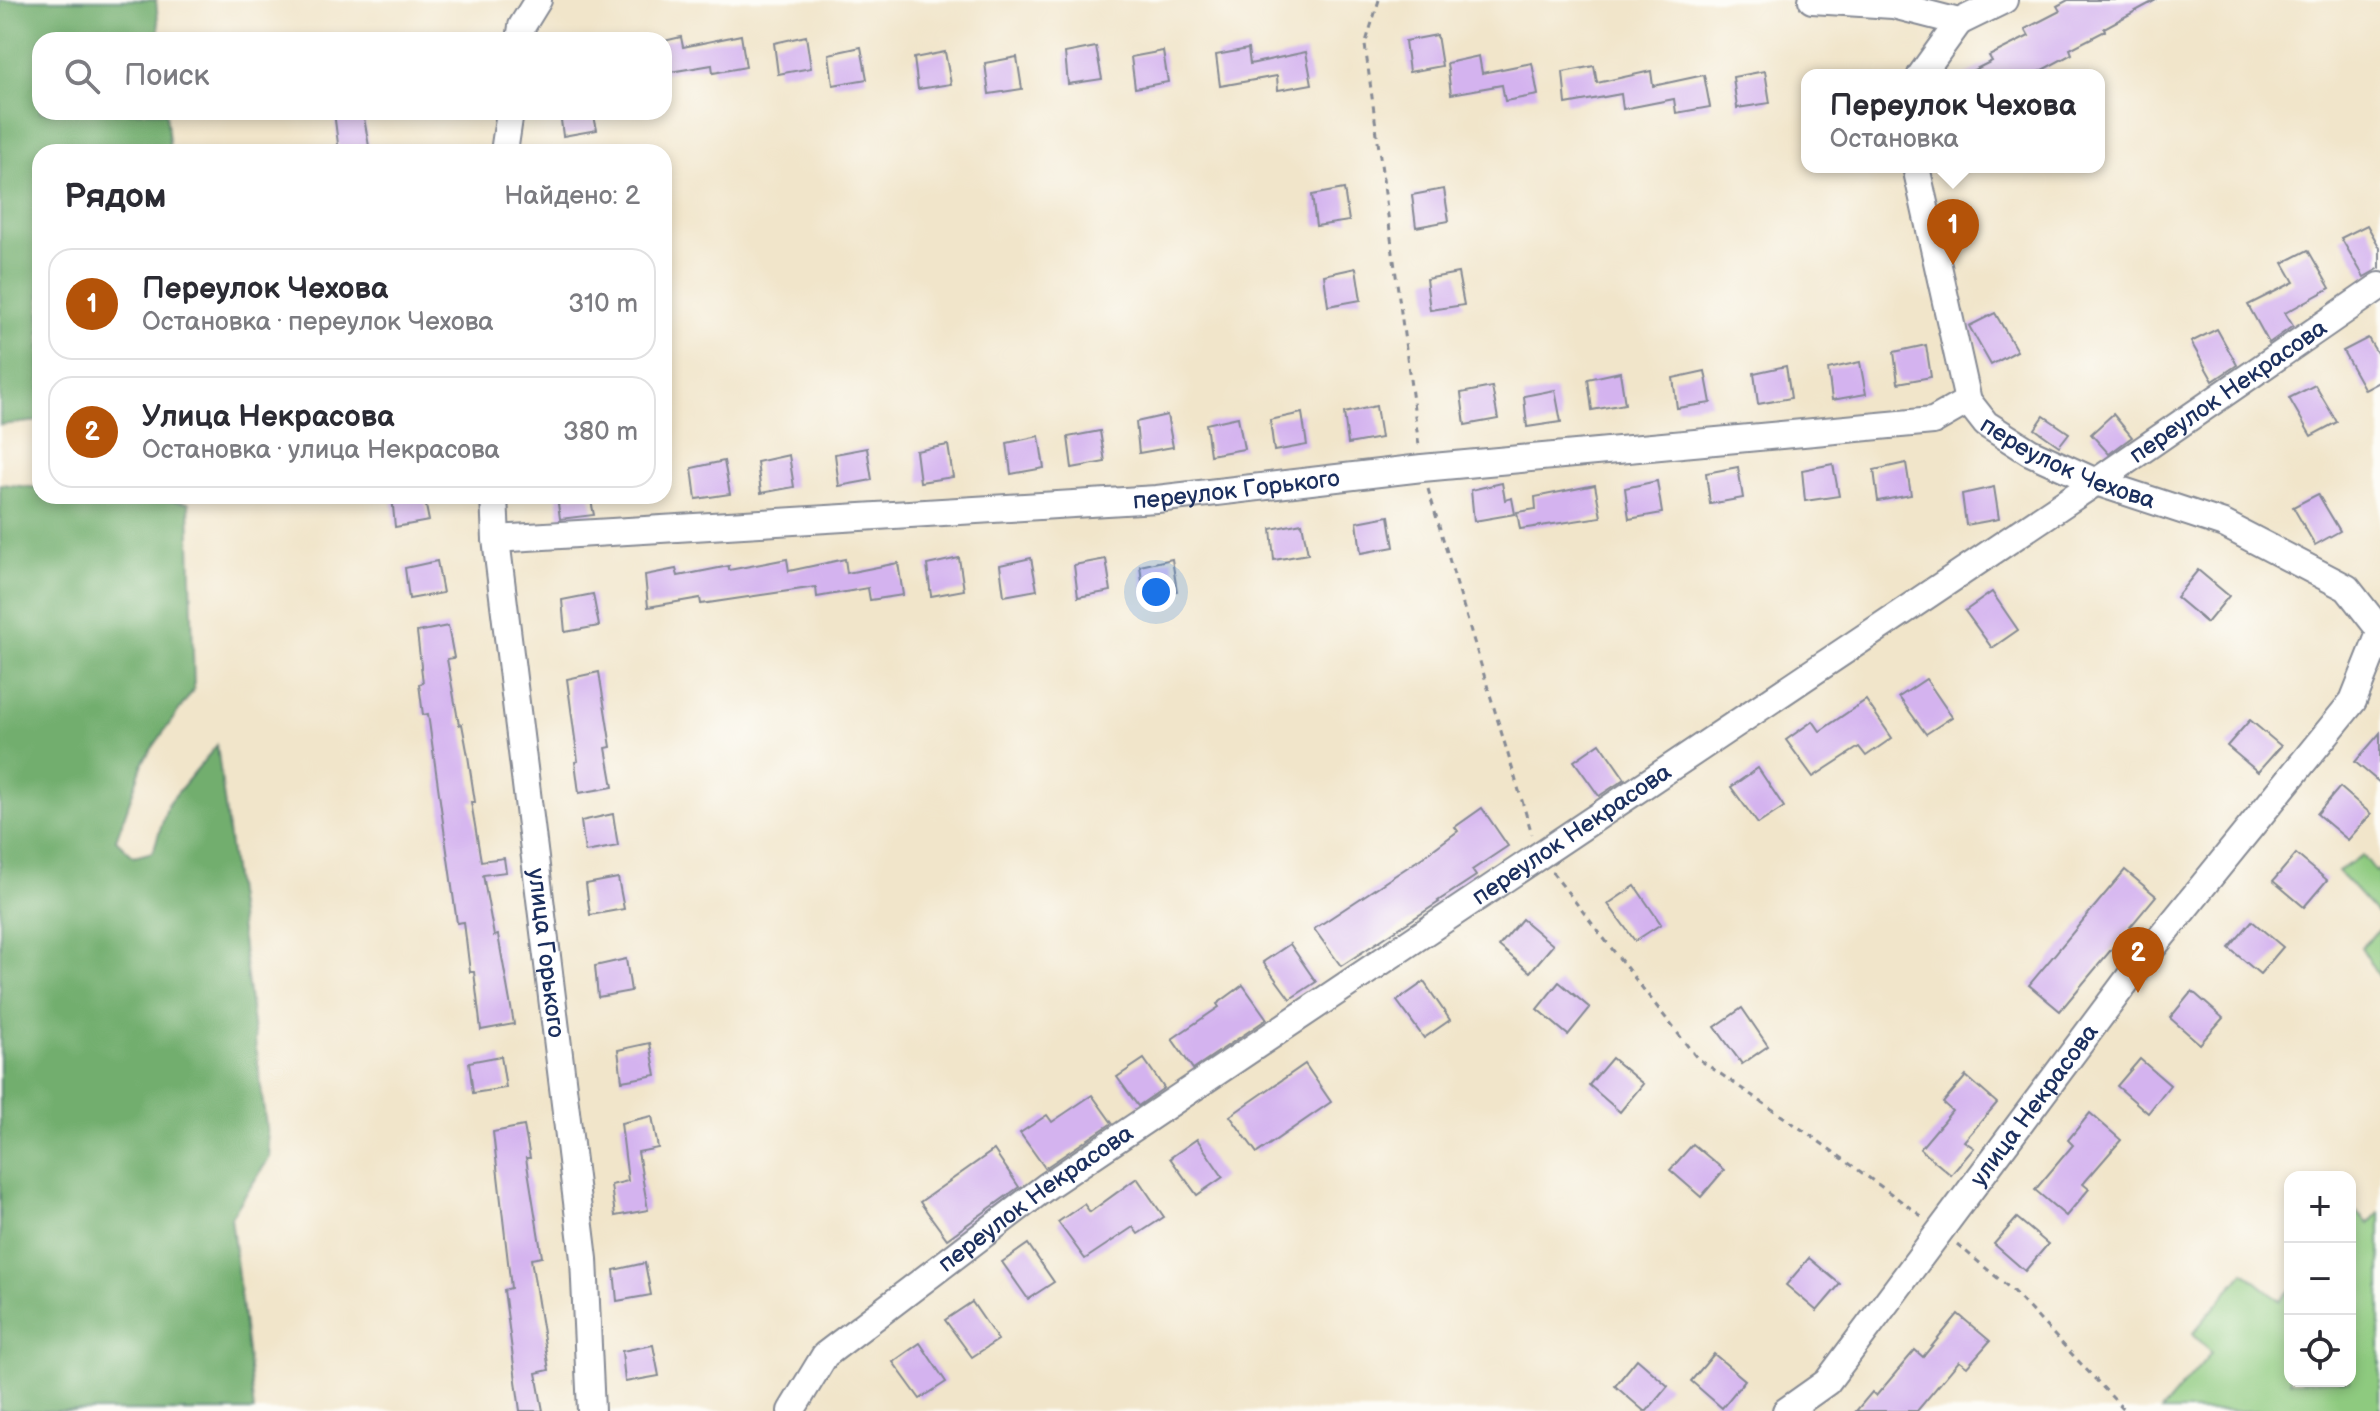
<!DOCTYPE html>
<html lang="ru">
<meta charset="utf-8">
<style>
body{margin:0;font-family:"Balsamiq Sans",sans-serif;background:#f2f2f3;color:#2b2b33}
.controls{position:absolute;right:24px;bottom:24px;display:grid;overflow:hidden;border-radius:16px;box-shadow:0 4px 12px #0003}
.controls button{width:72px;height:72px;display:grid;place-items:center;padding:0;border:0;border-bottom:2px solid #e1e1e2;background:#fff;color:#2b2b33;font:40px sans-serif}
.you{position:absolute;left:1156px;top:592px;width:28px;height:28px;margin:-20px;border:6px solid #fff;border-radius:50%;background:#1a73e8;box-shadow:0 0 0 12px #1a73e833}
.badge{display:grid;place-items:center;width:52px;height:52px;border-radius:50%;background:#b45309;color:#fff;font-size:26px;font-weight:700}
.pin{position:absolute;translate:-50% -66px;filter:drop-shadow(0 2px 4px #0008)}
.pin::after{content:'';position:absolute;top:42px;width:28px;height:24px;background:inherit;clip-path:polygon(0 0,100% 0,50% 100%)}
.popup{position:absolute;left:1801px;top:69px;width:304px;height:104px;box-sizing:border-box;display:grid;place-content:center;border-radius:16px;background:#fff;filter:drop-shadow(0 2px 6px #0005);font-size:26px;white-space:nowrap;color:#7c7c81}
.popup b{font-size:30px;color:#2b2b33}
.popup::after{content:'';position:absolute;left:50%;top:100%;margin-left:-16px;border:16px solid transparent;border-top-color:#fff}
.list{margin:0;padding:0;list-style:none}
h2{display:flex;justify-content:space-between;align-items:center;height:104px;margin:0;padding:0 32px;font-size:34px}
h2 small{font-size:26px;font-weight:400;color:#7c7c81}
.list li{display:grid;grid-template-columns:52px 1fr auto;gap:24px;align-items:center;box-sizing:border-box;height:112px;margin:0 16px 16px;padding:0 16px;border:2px solid #e1e1e2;border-radius:24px}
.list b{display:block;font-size:30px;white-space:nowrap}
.list p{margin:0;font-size:26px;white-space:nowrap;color:#7c7c81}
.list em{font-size:26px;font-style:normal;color:#7c7c81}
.icon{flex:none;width:44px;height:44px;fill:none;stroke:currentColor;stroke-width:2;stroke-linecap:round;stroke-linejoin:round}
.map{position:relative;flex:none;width:2380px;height:1411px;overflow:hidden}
.search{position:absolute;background:#fff;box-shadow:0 4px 12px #0003;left:32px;top:32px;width:640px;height:88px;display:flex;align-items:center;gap:20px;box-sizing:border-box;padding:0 28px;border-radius:24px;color:#7c7c81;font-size:30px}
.panel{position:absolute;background:#fff;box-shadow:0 4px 12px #0003;left:32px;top:144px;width:640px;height:360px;border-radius:24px}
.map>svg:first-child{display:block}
</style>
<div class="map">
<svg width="2380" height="1411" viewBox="0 0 2380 1411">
<rect width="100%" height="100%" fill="#fdfcf7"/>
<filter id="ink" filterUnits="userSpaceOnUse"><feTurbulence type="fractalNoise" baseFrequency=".0125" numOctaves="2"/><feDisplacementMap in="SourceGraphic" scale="16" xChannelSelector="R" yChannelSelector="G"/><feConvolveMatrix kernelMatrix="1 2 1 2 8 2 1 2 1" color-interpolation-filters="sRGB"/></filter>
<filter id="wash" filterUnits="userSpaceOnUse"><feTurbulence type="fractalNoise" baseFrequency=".006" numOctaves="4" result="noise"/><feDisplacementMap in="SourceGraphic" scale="32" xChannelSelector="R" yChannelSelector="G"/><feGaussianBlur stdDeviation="1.8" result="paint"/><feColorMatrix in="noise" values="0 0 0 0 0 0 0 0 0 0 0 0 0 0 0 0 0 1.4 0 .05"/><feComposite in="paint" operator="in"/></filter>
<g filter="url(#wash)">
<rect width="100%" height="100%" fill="#f1e5ca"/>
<g fill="#8eca7f" stroke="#547c6e" stroke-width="2">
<path d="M2363,855L2376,872L2380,869V917L2338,871Z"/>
<path d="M2380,929V978L2361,947Z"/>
<path d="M2357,1212L2369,1224L2380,1212V1411H2161L2211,1353L2193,1333L2244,1272L2280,1301L2290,1290V1381H2350V1221Z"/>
</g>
<g fill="#72ae6e" stroke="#466e66" stroke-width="2">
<path d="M0,0H156L160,40H40V112H166L170,152H40V421L0,425Z"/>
<path d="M0,484L40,488V496H133L189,503L194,689L144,760L116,840L134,857L153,852L168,804L217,745L270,1157L231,1217L254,1411H0Z"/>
</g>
<g id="blocks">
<g fill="#d4b3ef">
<path d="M2068,0H2156L2104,28L2105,31L2070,49L2072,54L2033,75H1964L1992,61L1989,56L2029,36L2025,29L2060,11L2057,6Z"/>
<path d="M741,35L746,67L713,73L712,65L664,73V41L681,37L683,47Z"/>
<path d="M1437,35L1442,66L1409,72L1405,41Z"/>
<path d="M806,36L811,68L778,74L774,43Z"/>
<path d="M861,47L867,79L833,85L829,54Z"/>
<path d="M1096,47L1102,79L1068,84L1065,53Z"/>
<path d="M1248,49L1250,64L1306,52L1312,84L1278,90L1277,76L1220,86L1216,55Z"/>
<path d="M1163,51L1168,82L1135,88L1131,57Z"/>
<path d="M945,52L951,84L918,89L914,58Z"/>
<path d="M1479,56L1482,73L1532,63L1538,95L1505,101L1502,85L1451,94L1447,63Z"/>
<path d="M1017,57L1022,89L989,94L985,63Z"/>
<path d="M1594,66L1597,83L1651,71L1653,86L1704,75L1710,107L1676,113L1674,99L1623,109L1621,94L1566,104L1563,72Z"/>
<path d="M1765,71L1770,103L1737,108L1733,77Z"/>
<path d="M334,112H363L370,152H339Z"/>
<path d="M560,112H593L597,130L563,136Z"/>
<path d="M1344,189L1349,221L1316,226L1312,195Z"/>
<path d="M1444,189L1449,221L1416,227L1412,195Z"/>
<path d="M2367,225L2380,248V268L2364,277L2341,238Z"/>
<path d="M2308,250L2330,288L2285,313L2293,326L2269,343L2248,305L2294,282L2283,263Z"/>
<path d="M1356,268L1361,300L1328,306L1324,275Z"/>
<path d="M1458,273L1464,305L1430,310L1426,279Z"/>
<path d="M1995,313L2017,351L1991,365L1969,326Z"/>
<path d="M2217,329L2237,365L2213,381L2191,342Z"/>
<path d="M2368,338L2380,358V382L2365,390L2343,351Z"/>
<path d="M1926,345L1931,377L1898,383L1894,352Z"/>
<path d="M1860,362L1866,394L1832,400L1828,369Z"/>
<path d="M1786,366L1791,398L1758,404L1754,373Z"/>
<path d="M1705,371L1711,403L1677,408L1673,378Z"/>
<path d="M1620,372L1625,404L1592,410L1588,379Z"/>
<path d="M2315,385L2337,422L2311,436L2289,398Z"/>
<path d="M1492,387L1498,419L1465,425L1461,393Z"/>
<path d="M1555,390L1561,422L1527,427L1524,396Z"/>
<path d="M1376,406L1381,438L1348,444L1344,413Z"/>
<path d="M1302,413L1307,445L1274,451L1270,420Z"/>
<path d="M2113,414L2132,437L2109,454L2091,434Z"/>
<path d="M1167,415L1173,447L1139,453L1136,422Z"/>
<path d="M2044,416L2069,433L2059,446L2035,429Z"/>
<path d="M1238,417L1244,449L1210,455L1206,424Z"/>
<path d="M1100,431L1105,462L1072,468L1068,437Z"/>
<path d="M1039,436L1044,468L1011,474L1007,443Z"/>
<path d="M948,445L953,477L920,482L916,451Z"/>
<path d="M867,448L872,480L839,486L835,454Z"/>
<path d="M789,455L794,487L761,493L757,462Z"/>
<path d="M724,461L730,494L696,499L692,468Z"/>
<path d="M1906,463L1911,495L1878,501L1874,470Z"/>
<path d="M1833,464L1839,496L1805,501L1802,470Z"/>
<path d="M1738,467L1743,498L1710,504L1706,473Z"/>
<path d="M1657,481L1662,513L1629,519L1625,488Z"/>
<path d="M1502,483L1505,500L1512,498L1515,514L1474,521L1471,490Z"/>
<path d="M1595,485L1601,517L1520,529L1517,512L1536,509L1535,497Z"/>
<path d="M1994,487L1999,519L1966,525L1962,494Z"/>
<path d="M2318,494L2340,531L2315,545L2293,507Z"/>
<path d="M392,496H424L429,521L395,527Z"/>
<path d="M557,496H590L594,515L560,519Z"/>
<path d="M1389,516L1394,547L1361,553L1357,522Z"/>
<path d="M1302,523L1308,554L1274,560L1271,529Z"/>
<path d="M959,558L964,590L931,596L927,565Z"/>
<path d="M1031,558L1037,590L1004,596L1000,565Z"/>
<path d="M787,559L789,571L845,559L847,573L898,563L903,595L870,600L868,588L817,597L816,587L701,604L700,598L648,607L645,575L676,569L678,576L729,566V570Z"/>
<path d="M1106,559L1111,591L1078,597L1074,565Z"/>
<path d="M1172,559L1177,591L1144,597L1140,566Z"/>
<path d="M437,561L443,593L409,599L405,568Z"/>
<path d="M2198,570L2229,596L2207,623L2176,597Z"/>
<path d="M1992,592L2018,630L1992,648L1965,611Z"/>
<path d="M593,594L599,626L565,632L562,600Z"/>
<path d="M448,626L454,658L447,659L459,725L462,724L468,756L475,802H471L481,861L504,858L506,872L483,875L494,936L498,935L514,1024L481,1030L474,972H470L464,922L457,923L428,714L423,715L419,684L423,683L417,632Z"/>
<path d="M599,672L611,747L606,748L613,787L579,793L575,762L578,761L567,679Z"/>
<path d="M1926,679L1952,717L1926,734L1899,697Z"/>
<path d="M1866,700L1892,738L1866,756L1859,747L1813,777L1786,740L1813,721L1820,731Z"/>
<path d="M2250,720L2281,746L2258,772L2227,746Z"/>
<path d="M2380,733V783L2355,762Z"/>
<path d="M1600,743L1625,779L1599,796L1574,761Z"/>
<path d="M1758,768L1784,807L1758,824L1731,787Z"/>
<path d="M2340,787L2371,814L2348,840L2317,814Z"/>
<path d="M1482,808L1508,846L1472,870L1476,876L1438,901L1439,902L1341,966L1314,929L1423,857L1458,831L1455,827Z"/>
<path d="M613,814L618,846L585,852L581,821Z"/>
<path d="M2296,854L2327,880L2304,907L2273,881Z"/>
<path d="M2125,870L2156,896L2060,1011L2029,985Z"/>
<path d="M618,878L624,909L590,915L586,884Z"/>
<path d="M1635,886L1661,924L1635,941L1608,904Z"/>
<path d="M1522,919L1553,945L1530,972L1499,946Z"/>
<path d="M2252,921L2283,947L2260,974L2229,948Z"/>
<path d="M1290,944L1316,982L1290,999L1263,962Z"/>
<path d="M626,959L631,991L598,997L595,966Z"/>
<path d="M1424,982L1450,1020L1424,1038L1397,1001Z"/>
<path d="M1559,982L1590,1008L1568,1035L1537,1009Z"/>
<path d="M1243,985L1267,1019L1193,1069L1172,1039L1219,1007L1217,1004Z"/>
<path d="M2192,991L2223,1018L2200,1044L2170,1018Z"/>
<path d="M1742,1008L1768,1046L1742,1064L1715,1027Z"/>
<path d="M650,1043L656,1075L622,1081L618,1050Z"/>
<path d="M501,1056L506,1088L473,1093L469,1062Z"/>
<path d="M1612,1058L1643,1084L1620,1112L1589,1085Z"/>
<path d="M1144,1059L1164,1088L1138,1106L1117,1077Z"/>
<path d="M2140,1059L2170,1085L2148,1113L2117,1086Z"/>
<path d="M1305,1064L1331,1102L1257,1153L1230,1116Z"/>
<path d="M1966,1076L1997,1103L1964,1141L1974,1148L1951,1175L1920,1149L1952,1111L1943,1103Z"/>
<path d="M1092,1095L1112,1123L1045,1168L1020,1133L1047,1115L1052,1122Z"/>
<path d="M2090,1113L2121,1140L2083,1184L2089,1189L2066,1216L2035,1190L2073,1145L2068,1140Z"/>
<path d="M652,1116L658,1148L638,1152L648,1210L615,1216L611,1185L628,1181L621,1123Z"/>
<path d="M524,1126L530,1158H526L542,1257L531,1259L549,1370L536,1373L543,1411H520L504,1290L511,1288L493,1132Z"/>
<path d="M1197,1139L1223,1177L1197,1195L1170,1158Z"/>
<path d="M1693,1144L1724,1170L1701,1197L1670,1170Z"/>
<path d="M994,1150L1019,1187L947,1239L920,1202Z"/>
<path d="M1137,1178L1164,1217L1138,1234L1133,1227L1085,1259L1058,1222L1084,1204L1090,1212Z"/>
<path d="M2017,1218L2048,1244L2025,1271L1994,1244Z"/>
<path d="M1028,1244L1054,1282L1028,1299L1002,1262Z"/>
<path d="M1809,1258L1840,1284L1817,1311L1786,1285Z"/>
<path d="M645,1263L651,1295L617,1301L614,1270Z"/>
<path d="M972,1302L998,1340L972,1357L945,1320Z"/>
<path d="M1958,1314L1990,1341L1967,1367L1959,1361L1917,1411H1856L1872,1392L1876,1396L1915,1350L1923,1357Z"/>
<path d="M920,1343L946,1382L920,1399L893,1362Z"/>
<path d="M653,1345L659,1376L625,1382L622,1351Z"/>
<path d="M1714,1354L1745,1380L1722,1408L1691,1381Z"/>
<path d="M1637,1359L1668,1386L1647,1411H1644L1615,1386Z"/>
</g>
</g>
</g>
<g filter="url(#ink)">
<use href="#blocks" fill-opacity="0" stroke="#868a94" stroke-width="2"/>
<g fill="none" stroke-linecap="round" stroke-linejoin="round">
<defs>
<g id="minor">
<path d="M1812,0L1893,5L1959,22L2004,0"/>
<path d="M520,40L522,26L538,0"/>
<path d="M1921,75L1959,22"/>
<path d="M504,152L510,112"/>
<path id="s1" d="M1916,167L1968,401L1986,424L2030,452L2096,482L2224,524L2347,588L2380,630"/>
<path id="s2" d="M494,496L496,539L584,1259L591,1411"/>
<path id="s3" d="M496,539L1157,499L1422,468L1933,421L1968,401"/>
<path id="s4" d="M791,1411L825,1355L1047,1186L2096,482L2380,286"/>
<path id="s5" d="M1786,1411L1827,1382L2140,963L2353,701L2380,633"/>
</g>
</defs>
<use href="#minor" stroke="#868a94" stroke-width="30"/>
<g stroke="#868a94" stroke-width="3" stroke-dasharray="6 6" stroke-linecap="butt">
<path d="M1379,0L1365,45L1419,446"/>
<path d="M1428,489L1532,834"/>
<path d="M1552,872L1697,1058L1810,1135L1923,1217"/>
<path d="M1957,1244L2012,1290L2125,1411"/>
</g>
<use href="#minor" stroke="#fff" stroke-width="26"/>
</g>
</g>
<g text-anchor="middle" stroke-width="6" stroke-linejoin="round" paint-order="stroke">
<g font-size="24" fill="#1b2f5e" stroke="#fdfcf7">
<text dy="8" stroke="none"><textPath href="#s4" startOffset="1768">переулок Некрасова</textPath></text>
<text dy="8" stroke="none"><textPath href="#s1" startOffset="360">переулок Чехова</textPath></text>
<text dy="8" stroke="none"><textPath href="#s3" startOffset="742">переулок Горького</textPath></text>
<text dy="8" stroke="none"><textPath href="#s4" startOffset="976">переулок Некрасова</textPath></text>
<text dy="8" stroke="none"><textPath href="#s2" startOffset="460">улица Горького</textPath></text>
<text dy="8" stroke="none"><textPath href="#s5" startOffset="396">улица Некрасова</textPath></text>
<text dy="8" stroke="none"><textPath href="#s4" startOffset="328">переулок Некрасова</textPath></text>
</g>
</g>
</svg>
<div class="controls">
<button>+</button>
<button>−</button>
<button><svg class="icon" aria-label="locate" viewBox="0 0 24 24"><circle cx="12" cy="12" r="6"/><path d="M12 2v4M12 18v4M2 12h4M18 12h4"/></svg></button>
</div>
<div class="you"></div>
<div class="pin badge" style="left:1953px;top:265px">1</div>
<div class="popup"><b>Переулок Чехова</b>Остановка</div>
<div class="pin badge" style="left:2138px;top:993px">2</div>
<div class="search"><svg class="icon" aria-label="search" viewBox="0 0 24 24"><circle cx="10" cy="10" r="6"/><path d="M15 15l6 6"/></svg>Поиск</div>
<section class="panel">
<h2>Рядом<small>Найдено: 2</small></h2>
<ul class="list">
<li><span class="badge">1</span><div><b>Переулок Чехова</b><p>Остановка · переулок Чехова</p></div><em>310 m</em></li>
<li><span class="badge">2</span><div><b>Улица Некрасова</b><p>Остановка · улица Некрасова</p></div><em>380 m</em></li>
</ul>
</section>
</div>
